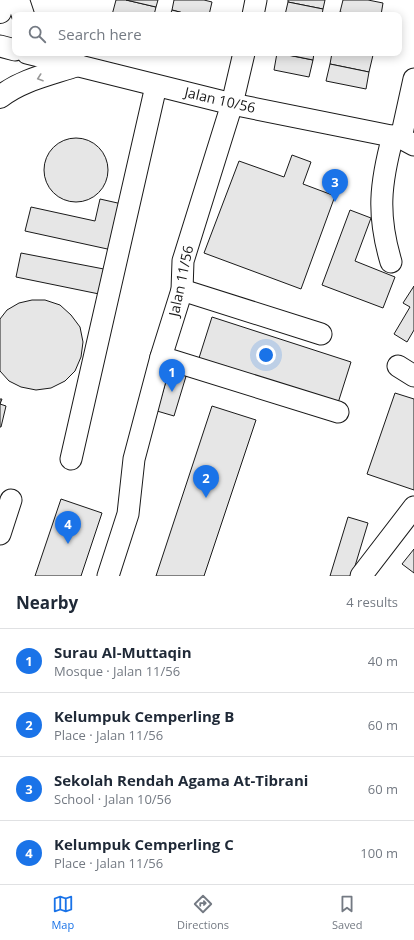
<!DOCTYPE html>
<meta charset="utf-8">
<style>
body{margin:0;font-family:"Open Sans",sans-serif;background:#f2f2f3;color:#1f2937}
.you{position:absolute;left:266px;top:355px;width:14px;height:14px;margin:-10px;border:3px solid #fff;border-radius:50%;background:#1a73e8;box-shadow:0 0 0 6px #1a73e833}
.badge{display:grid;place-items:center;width:26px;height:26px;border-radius:50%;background:#1a73e8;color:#fff;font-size:13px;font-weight:700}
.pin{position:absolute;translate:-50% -33px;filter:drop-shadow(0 1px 2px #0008)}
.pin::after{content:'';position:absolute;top:21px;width:14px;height:12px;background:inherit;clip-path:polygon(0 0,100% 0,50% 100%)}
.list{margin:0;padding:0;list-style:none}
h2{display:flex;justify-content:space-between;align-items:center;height:52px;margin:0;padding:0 16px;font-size:17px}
h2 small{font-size:13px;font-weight:400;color:#747a83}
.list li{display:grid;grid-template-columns:26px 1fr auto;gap:12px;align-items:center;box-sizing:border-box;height:64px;padding:0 16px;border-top:1px solid #e0e1e3}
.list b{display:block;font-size:15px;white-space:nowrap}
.list p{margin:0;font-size:13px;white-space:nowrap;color:#747a83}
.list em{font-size:13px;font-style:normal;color:#747a83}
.icon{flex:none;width:22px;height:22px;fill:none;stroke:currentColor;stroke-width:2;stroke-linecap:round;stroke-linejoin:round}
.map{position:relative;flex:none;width:414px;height:576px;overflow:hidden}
.search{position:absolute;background:#fff;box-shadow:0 2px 10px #0003;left:12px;right:12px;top:12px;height:44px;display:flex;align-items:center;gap:10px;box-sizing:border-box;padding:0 14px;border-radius:8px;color:#747a83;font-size:15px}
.sheet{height:308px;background:#fff}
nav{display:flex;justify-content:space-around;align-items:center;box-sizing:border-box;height:56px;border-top:1px solid #e0e1e3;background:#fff;font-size:11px;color:#747a83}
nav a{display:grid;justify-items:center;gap:2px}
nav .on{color:#1a73e8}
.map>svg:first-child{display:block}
</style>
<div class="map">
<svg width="414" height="576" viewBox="0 0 414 576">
<rect width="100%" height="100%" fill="#fff"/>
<g fill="#e6e6e6" stroke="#1a1a1a">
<path d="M116,0H126L156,7L154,15H112Z"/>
<path d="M126,0H158L156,7Z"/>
<path d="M174,0H204L212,2L209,15H191L172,10Z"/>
<path d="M288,0H325L323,9L288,2Z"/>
<path d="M343,0H368L383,3L381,15H354L340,12Z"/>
<path d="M288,2L323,9L322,15H285Z"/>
<path d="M172,10L191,15H170Z"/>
<path d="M277,53L313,60L309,77L274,70Z"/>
<path d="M279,53H314L313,60Z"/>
<path d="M332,53H363L373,55L369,72L330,64Z"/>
<path d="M330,64L369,72L366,89L326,81Z"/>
<circle cx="76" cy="170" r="32"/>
<path d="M292,155L311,162L303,184L335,196L301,289L204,253L239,161L284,177Z"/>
<path d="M100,199L122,204L112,250L25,231L31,207L95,221Z"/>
<path d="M350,210L371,218L355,261L395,277L383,308L322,285Z"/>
<path d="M21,253L109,270L104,295L16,277Z"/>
<path d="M414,286V330L407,342L394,334L410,307L403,303Z"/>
<path d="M32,300H45L60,305L71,315L80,327L83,342L81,357L75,371L65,381L51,388L36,390L21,387L9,381L0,371V319L7,310L19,303Z"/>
<path d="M212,317L351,362L338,403L199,358Z"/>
<path d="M170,368L187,373L174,416L157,411Z"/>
<path d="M395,393L414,399V490L367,474Z"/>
<path d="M0,399H2L0,404L6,406L1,427H0Z"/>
<path d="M212,406L256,420L204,576H156Z"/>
<path d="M61,499L102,513L81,576H35Z"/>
<path d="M348,517L368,523L352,576H330Z"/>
<path d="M414,549V573L402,564Z"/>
</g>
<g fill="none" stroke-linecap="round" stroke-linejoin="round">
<defs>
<g id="minor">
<path d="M253,15L256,0"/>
<path d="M0,46L15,50"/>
<path d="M27,53L232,104L401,138L414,145"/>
<path d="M401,138L414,79"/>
<path d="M391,262C377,215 380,184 393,136"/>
<path d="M182,290L321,334"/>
<path d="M161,357L338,412"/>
<path d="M398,366L414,376"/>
<path d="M71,459L156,86"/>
<path d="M0,534L11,500"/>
<path d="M108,576L128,514L134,459L161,357L182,290L183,261L232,104L244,53"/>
<path d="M361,576L414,507"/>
</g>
<g id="major">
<path d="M18,0L23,15"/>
<path d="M0,12L3,0"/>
<path d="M54,53L77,65"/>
<path d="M0,97C21,80 51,74 77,65"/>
</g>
</defs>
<use href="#minor" stroke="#1a1a1a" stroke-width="23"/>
<use href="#major" stroke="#1a1a1a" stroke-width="24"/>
<use href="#minor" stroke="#fff" stroke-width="21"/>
<use href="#major" stroke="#fff" stroke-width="22"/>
</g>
<defs><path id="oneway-chevron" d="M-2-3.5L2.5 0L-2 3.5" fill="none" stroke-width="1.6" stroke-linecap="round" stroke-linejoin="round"/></defs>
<use stroke="#989898" href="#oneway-chevron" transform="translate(40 78) rotate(161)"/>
<g text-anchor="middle" stroke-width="3" stroke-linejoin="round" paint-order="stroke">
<g font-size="14" fill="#1a1a1a" stroke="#fff">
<text transform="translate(220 100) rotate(13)" y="5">Jalan 10/56</text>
<text transform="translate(181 281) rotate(-78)" y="5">Jalan 11/56</text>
</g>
</g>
</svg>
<div class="you"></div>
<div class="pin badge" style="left:172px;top:392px">1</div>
<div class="pin badge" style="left:206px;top:498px">2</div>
<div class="pin badge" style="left:335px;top:202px">3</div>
<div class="pin badge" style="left:68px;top:544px">4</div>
<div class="search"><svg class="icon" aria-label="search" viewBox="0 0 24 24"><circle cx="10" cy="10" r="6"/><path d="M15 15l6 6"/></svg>Search here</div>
</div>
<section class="sheet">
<h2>Nearby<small>4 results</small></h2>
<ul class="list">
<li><span class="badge">1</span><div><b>Surau Al-Muttaqin</b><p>Mosque · Jalan 11/56</p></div><em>40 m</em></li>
<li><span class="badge">2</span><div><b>Kelumpuk Cemperling B</b><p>Place · Jalan 11/56</p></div><em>60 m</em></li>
<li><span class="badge">3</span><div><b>Sekolah Rendah Agama At-Tibrani</b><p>School · Jalan 10/56</p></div><em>60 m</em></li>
<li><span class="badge">4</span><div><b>Kelumpuk Cemperling C</b><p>Place · Jalan 11/56</p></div><em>100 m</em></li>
</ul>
</section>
<nav>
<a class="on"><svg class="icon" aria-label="map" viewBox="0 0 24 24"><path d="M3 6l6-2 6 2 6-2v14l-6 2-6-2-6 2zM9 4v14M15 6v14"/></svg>Map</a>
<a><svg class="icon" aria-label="directions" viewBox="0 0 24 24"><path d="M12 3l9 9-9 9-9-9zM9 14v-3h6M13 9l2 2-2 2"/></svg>Directions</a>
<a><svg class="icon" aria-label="saved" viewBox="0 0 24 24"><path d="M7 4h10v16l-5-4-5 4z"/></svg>Saved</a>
</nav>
